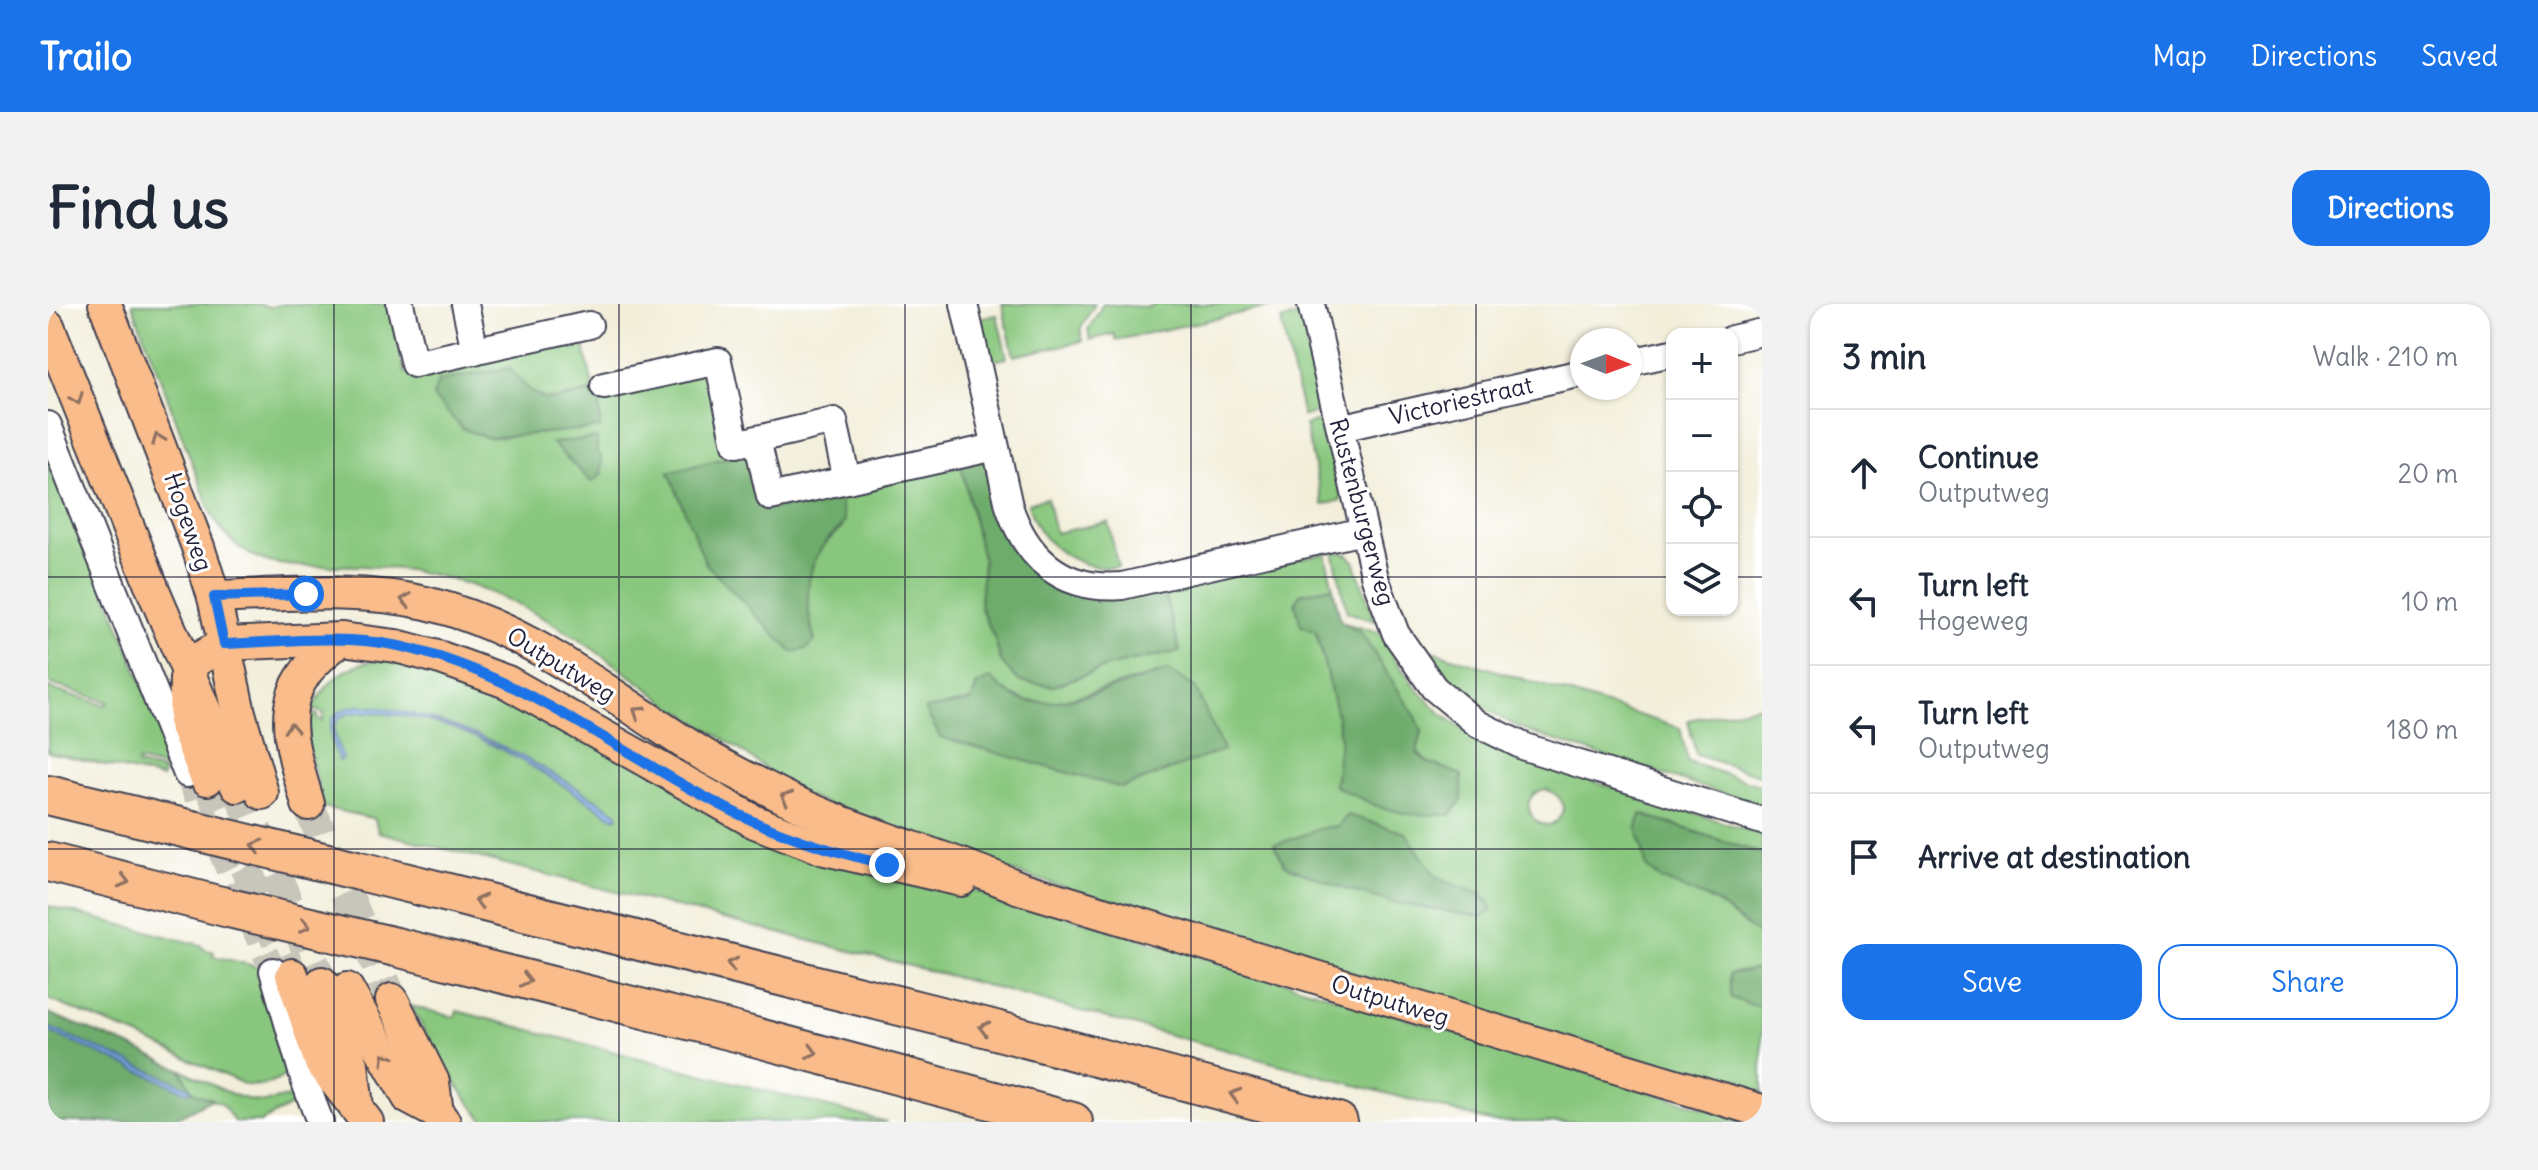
<!DOCTYPE html>
<meta charset="utf-8">
<style>
body{margin:0;font-family:Delius,sans-serif;background:#f2f2f3;color:#1f2937}
.controls{position:absolute;right:24px;top:24px;display:grid;overflow:hidden;border-radius:16px;box-shadow:0 2px 6px #0004}
.controls button{width:72px;height:72px;display:grid;place-items:center;padding:0;border:0;border-bottom:2px solid #e0e1e3;background:#fff;color:#1f2937;font:40px sans-serif}
.compass{position:absolute;left:1522px;top:24px;width:72px;height:72px;border-radius:50%;background:#fff;box-shadow:0 2px 6px #0004;rotate:91deg}
.stop{position:absolute;width:24px;height:24px;margin:-18px;border:6px solid #1a73e8;border-radius:50%;background:#fff}
.stop.end{background:#1a73e8;border-color:#fff;box-shadow:0 2px 8px #0008}
.list{margin:0;padding:0;list-style:none}
h2{display:flex;justify-content:space-between;align-items:center;height:104px;margin:0;padding:0 32px;font-size:34px}
h2 small{font-size:26px;font-weight:400;color:#747a83}
.list li{display:grid;grid-template-columns:52px 1fr auto;gap:24px;align-items:center;box-sizing:border-box;height:128px;padding:0 32px;border-top:2px solid #e0e1e3}
.list b{display:block;font-size:30px;white-space:nowrap}
.list p{margin:0;font-size:26px;white-space:nowrap;color:#747a83}
.list em{font-size:26px;font-style:normal;color:#747a83}
.actions{display:flex;gap:16px;padding:24px 32px}
.actions a{flex:1;padding:18px 0;border:2px solid #1a73e8;border-radius:24px;text-align:center;font-size:28px;color:#1a73e8}
.actions .main{background:#1a73e8;color:#fff}
.icon{flex:none;width:44px;height:44px;fill:none;stroke:currentColor;stroke-width:2;stroke-linecap:round;stroke-linejoin:round}
.map{position:relative;flex:none;width:1714px;height:818px;overflow:hidden;border-radius:24px}
header{display:flex;align-items:center;gap:48px;box-sizing:border-box;height:112px;padding:0 40px;background:#1a73e8;color:#fff}
header strong{font-size:38px}
nav{display:flex;gap:44px;margin-inline-start:auto;font-size:28px}
.intro{display:flex;align-items:center;justify-content:space-between;box-sizing:border-box;height:192px;padding:0 48px}
h1{margin:0;font-size:56px}
.button{padding:20px 36px;border-radius:24px;background:#1a73e8;color:#fff;font-size:28px;font-weight:700}
main{display:flex;gap:48px;padding:0 48px}
aside{flex:1;background:#fff;border-radius:24px;box-shadow:0 2px 6px #0004}
.map>svg:first-child{display:block}
</style>
<header>
<strong>Trailo</strong>
<nav><a>Map</a><a>Directions</a><a>Saved</a></nav>
</header>
<div class="intro"><h1>Find us</h1><a class="button">Directions</a></div>
<main>
<div class="map">
<svg width="1714" height="818" viewBox="0 0 1714 818">
<rect width="100%" height="100%" fill="#fff"/>
<filter id="ink" filterUnits="userSpaceOnUse"><feTurbulence type="fractalNoise" baseFrequency=".0125" numOctaves="2"/><feDisplacementMap in="SourceGraphic" scale="16" xChannelSelector="R" yChannelSelector="G"/><feConvolveMatrix kernelMatrix="1 2 1 2 8 2 1 2 1" color-interpolation-filters="sRGB"/></filter>
<filter id="wash" filterUnits="userSpaceOnUse"><feTurbulence type="fractalNoise" baseFrequency=".006" numOctaves="4" result="noise"/><feDisplacementMap in="SourceGraphic" scale="32" xChannelSelector="R" yChannelSelector="G"/><feGaussianBlur stdDeviation="1.8" result="paint"/><feColorMatrix in="noise" values="0 0 0 0 0 0 0 0 0 0 0 0 0 0 0 0 0 1.4 0 .05"/><feComposite in="paint" operator="in"/></filter>
<g filter="url(#wash)">
<rect width="100%" height="100%" fill="#f2eeda"/>
<g fill="#88c77d" stroke="#55745c" stroke-width="2" fill-rule="evenodd">
<path d="M84,0H211L222,3L234,0H341L357,69L534,33L546,87L502,97L481,88L390,77L552,124V97H548L547,92L660,68L680,153L621,169L767,337C754,293 755,254 794,224L790,190L913,161L935,258L932,302L947,336L953,358L971,377L1005,382L1062,362L1132,347L1115,285L1277,249L1293,318L1332,329C1388,433 1446,445 1551,479C1605,496 1660,513 1714,531V550L1594,510L1589,523L1599,564L1666,597L1714,633V792L939,560L750,489L691,445L641,413L639,409L630,407C559,354 491,300 405,276C375,267 345,263 314,262C252,260 201,275 164,211ZM1283,283L1292,317L1312,328L1368,413L1374,427L1369,448L1379,458L1413,471L1331,503L1287,482C1289,466 1293,448 1292,431C1287,384 1271,334 1252,290ZM1120,367L892,433L878,405L923,397L956,387L978,397L1008,398ZM1497,485C1509,489 1521,499 1512,513C1495,539 1460,494 1497,485Z"/>
<path d="M954,0H1047L1032,25L1035,37L966,52Z"/>
<path d="M1055,0L1099,3L1109,0H1221L1222,3L1068,36L1066,30L1042,36L1040,26Z"/>
<path d="M949,11L959,54L940,58L931,14Z"/>
<path d="M1252,11L1274,108L1255,112L1233,17Z"/>
<path d="M1276,116L1294,196L1275,201L1257,121Z"/>
<path d="M0,143L129,467L90,457L89,461L115,467L114,474L0,448V384L57,401L60,398L0,379Z"/>
<path d="M999,194L1007,229L1060,218L1070,263C1029,267 989,240 980,199Z"/>
<path d="M1285,247L1299,250L1306,257L1327,317L1299,308Z"/>
<path d="M1372,343L1632,424L1640,458L1714,482V502L1484,429C1438,410 1402,383 1372,343Z"/>
<path d="M327,356H345L409,373L841,568L955,593L1703,818H1445L910,674L330,528L327,515L275,503L259,437L263,409L270,411L269,415L274,417L276,409L264,405C278,378 296,362 327,356Z"/>
<path d="M1714,401V472L1648,451L1640,416Z"/>
<path d="M0,602L153,641L155,645L166,648L165,652L216,664L242,765C233,779 214,783 198,781L88,731L0,695Z"/>
<path d="M363,702L407,713L409,707L839,818H438C406,783 385,743 363,702Z"/>
<path d="M0,721L140,779L132,765C157,776 186,795 213,798C226,799 237,789 249,796C257,801 257,810 260,818L249,799L212,818H187L173,799L145,790Z"/>
</g>
<g fill="#6eac6c" stroke="#486754" stroke-width="2">
<path d="M462,64C493,104 499,98 546,87L548,97L552,96V124L440,134L415,125L385,93L390,77Z"/>
<path d="M549,134V148L554,155L553,171L543,178L504,139Z"/>
<path d="M702,148L716,207L790,190L797,217C792,227 782,231 776,240C755,270 757,304 767,337L759,345L744,348L658,260L621,168Z"/>
<path d="M938,154C948,199 954,241 992,271L1115,285L1132,347L1062,362L1005,382L971,377L953,358L947,336L932,302L935,258L913,161Z"/>
<path d="M1284,283L1292,317L1312,328L1368,413L1374,427L1369,449L1379,458L1414,471V496L1402,511L1360,510L1331,503L1287,482L1292,435L1288,408L1268,328L1253,322L1247,299L1252,290Z"/>
<path d="M1120,367L1147,383L1175,446L1074,484L892,433L877,405L923,397L929,381L943,374C953,384 964,394 979,397C1015,404 1083,377 1120,367Z"/>
<path d="M1593,510L1714,550V633L1666,597L1612,575L1599,564L1589,523Z"/>
<path d="M1300,511L1358,529L1389,574L1433,590L1442,599L1444,607L1435,613L1347,599L1297,585L1237,561L1226,540C1251,536 1267,522 1290,522Z"/>
<path d="M1714,664V704L1683,694L1681,670Z"/>
<path d="M0,709L84,743L132,765L146,789L164,795L120,818H0Z"/>
</g>
<g fill="#79ace6" stroke="#4e6790" stroke-width="2">
<path d="M311,402C326,402 339,405 353,408C436,424 499,466 570,509V512L567,514C497,471 425,417 340,410C324,408 308,405 292,413L285,423L294,455L291,457C280,429 273,407 311,402Z"/>
<path d="M0,723L142,784L143,787L139,788L0,727Z"/>
</g>
</g>
<g filter="url(#ink)">
<g fill="none" stroke-linecap="round" stroke-linejoin="round">
<path stroke="#c8c5ba" stroke-width="26" stroke-dasharray="26 13" stroke-linecap="butt" d="M139,470L225,667"/>
<g stroke="#c8c5ba" stroke-width="32" stroke-dasharray="32 16" stroke-linecap="butt">
<path d="M159,475L244,671"/>
<path d="M189,482L274,679"/>
<path d="M260,500L344,696"/>
</g>
<defs>
<g id="minor">
<path d="M352,0L366,60L541,21"/>
<path d="M417,0L427,47"/>
<path d="M916,0L961,202C979,256 1016,287 1074,282L1315,227"/>
<path d="M1263,0L1327,274L1348,330L1386,384L1430,420L1477,443L1714,517"/>
<path d="M1684,35L1714,28"/>
<path d="M1582,58L1624,49"/>
<path d="M556,82L670,57L688,140L786,117L799,176"/>
<path d="M0,121L139,470"/>
<path d="M1292,124L1534,69"/>
<path d="M709,135L722,193L947,143"/>
<path d="M225,667L257,778L272,818"/>
</g>
<g id="major">
<path d="M57,0L150,243L166,293L191,409L214,489"/>
<path d="M0,22L106,288L189,482"/>
<path d="M166,293C235,291 309,283 378,299C485,325 561,392 653,449C677,464 703,476 728,489C805,529 892,549 972,584L1714,807"/>
<path d="M138,362L176,340L293,335L348,342L393,354L459,378L707,518L777,545L913,576"/>
<path d="M138,375L137,420L159,475"/>
<path d="M260,500C249,460 228,409 256,371C265,357 280,346 293,335"/>
<path d="M244,671L273,759L319,818"/>
<path d="M274,679L304,760L309,803"/>
<path d="M299,685L361,794L389,809L396,818"/>
<path d="M344,696L385,778L389,809"/>
</g>
<g id="highway">
<path d="M0,491L148,527"/>
<path d="M0,558L181,604"/>
<path d="M312,567L936,723L1290,818"/>
<path d="M348,643L688,728L1025,818"/>
</g>
</defs>
<use href="#minor" stroke="#414153" stroke-width="30"/>
<use href="#major" stroke="#414153" stroke-width="36"/>
<use href="#highway" stroke="#414153" stroke-width="42"/>
<use href="#minor" stroke="#fff" stroke-width="26"/>
<use href="#major" stroke="#f9bc8a" stroke-width="32"/>
<use href="#highway" stroke="#f9bc8a" stroke-width="38"/>
<defs>
<g id="highway-bridge">
<path d="M148,527L312,567"/>
<path d="M181,604L348,643"/>
</g>
</defs>
<use href="#highway-bridge" stroke="#414153" stroke-width="42" stroke-linecap="butt"/>
<use href="#highway-bridge" stroke="#f9bc8a" stroke-width="38"/>
</g>
<defs><path id="oneway-chevron" d="M-2-3.5L2.5 0L-2 3.5" fill="none" stroke-width="1.6" stroke-linecap="round" stroke-linejoin="round" transform="scale(2)"/></defs>
<g stroke="#8e6f62">
<use href="#oneway-chevron" transform="translate(29 95) rotate(68)"/>
<use href="#oneway-chevron" transform="translate(110 135) rotate(-111)"/>
<use href="#oneway-chevron" transform="translate(358 296) rotate(-171)"/>
<use href="#oneway-chevron" transform="translate(590 408) rotate(-146)"/>
<use href="#oneway-chevron" transform="translate(243 424) rotate(-93)"/>
<use href="#oneway-chevron" transform="translate(738 493) rotate(-156)"/>
<use href="#oneway-chevron" transform="translate(209 542) rotate(-166)"/>
<use href="#oneway-chevron" transform="translate(76 577) rotate(14)"/>
<use href="#oneway-chevron" transform="translate(432 597) rotate(-166)"/>
<use href="#oneway-chevron" transform="translate(257 622) rotate(13)"/>
<use href="#oneway-chevron" transform="translate(684 660) rotate(-166)"/>
<use href="#oneway-chevron" transform="translate(478 676) rotate(14)"/>
<use href="#oneway-chevron" transform="translate(936 724) rotate(-165)"/>
<use href="#oneway-chevron" transform="translate(764 748) rotate(15)"/>
<use href="#oneway-chevron" transform="translate(338 754) rotate(-122)"/>
<use href="#oneway-chevron" transform="translate(1187 791) rotate(-165)"/>
</g>
</g>
<g fill="none" stroke-linecap="round" stroke-linejoin="round" filter="url(#ink)">
<path stroke="#1a73e8" stroke-width="10" d="M258,290L166,293L176,340C233,338 294,330 351,342C485,372 585,462 707,518C750,537 794,550 839,561"/>
</g>
<path fill="none" stroke="#22223b" stroke-width="2" stroke-opacity="0.55" d="M286,0V818M571,0V818M857,0V818M1143,0V818M1428,0V818M0,273H1624M1684,273H1714M0,545H1714"/>
<g text-anchor="middle" stroke-width="6" stroke-linejoin="round" paint-order="stroke">
<g font-size="24" fill="#22223b" stroke="#fff">
<text transform="translate(1413 97) rotate(-13)" y="8">Victoriestraat</text>
<text transform="translate(1314 208) rotate(75)" y="8">Rustenburgerweg</text>
<text transform="translate(140 218) rotate(71)" y="8">Hogeweg</text>
<text transform="translate(513 361) rotate(31)" y="8">Outputweg</text>
<text transform="translate(1342 697) rotate(17)" y="8">Outputweg</text>
</g>
</g>
</svg>
<div class="controls">
<button>+</button>
<button>−</button>
<button><svg class="icon" aria-label="locate" viewBox="0 0 24 24"><circle cx="12" cy="12" r="6"/><path d="M12 2v4M12 18v4M2 12h4M18 12h4"/></svg></button>
<button><svg class="icon" aria-label="layers" viewBox="0 0 24 24"><path d="M12 4l9 5-9 5-9-5zM3 14l9 5 9-5"/></svg></button>
</div>
<svg class="compass" viewBox="-18 -18 36 36"><path d="M0-13l5 13h-10z" fill="#e53935"/><path d="M0 13l5-13h-10z" fill="#747a83"/></svg>
<div class="stop" style="left:258px;top:290px"></div>
<div class="stop end" style="left:839px;top:561px"></div>
</div>
<aside>
<h2>3 min<small>Walk · 210 m</small></h2>
<ul class="list">
<li><svg class="icon" aria-label="ahead" viewBox="0 0 24 24"><path d="M12 20V5M6 11l6-6 6 6"/></svg><div><b>Continue</b><p>Outputweg</p></div><em>20 m</em></li>
<li><svg class="icon" aria-label="left" viewBox="0 0 24 24"><path d="M17 20v-9H6M10 6l-5 5 5 5"/></svg><div><b>Turn left</b><p>Hogeweg</p></div><em>10 m</em></li>
<li><svg class="icon" aria-label="left" viewBox="0 0 24 24"><path d="M17 20v-9H6M10 6l-5 5 5 5"/></svg><div><b>Turn left</b><p>Outputweg</p></div><em>180 m</em></li>
<li><svg class="icon" aria-label="arrive" viewBox="0 0 24 24"><path d="M6 21V4h12l-3 4 3 4H6"/></svg><div><b>Arrive at destination</b></div></li>
</ul>
<div class="actions"><a class="main">Save</a><a>Share</a></div>
</aside>
</main>
